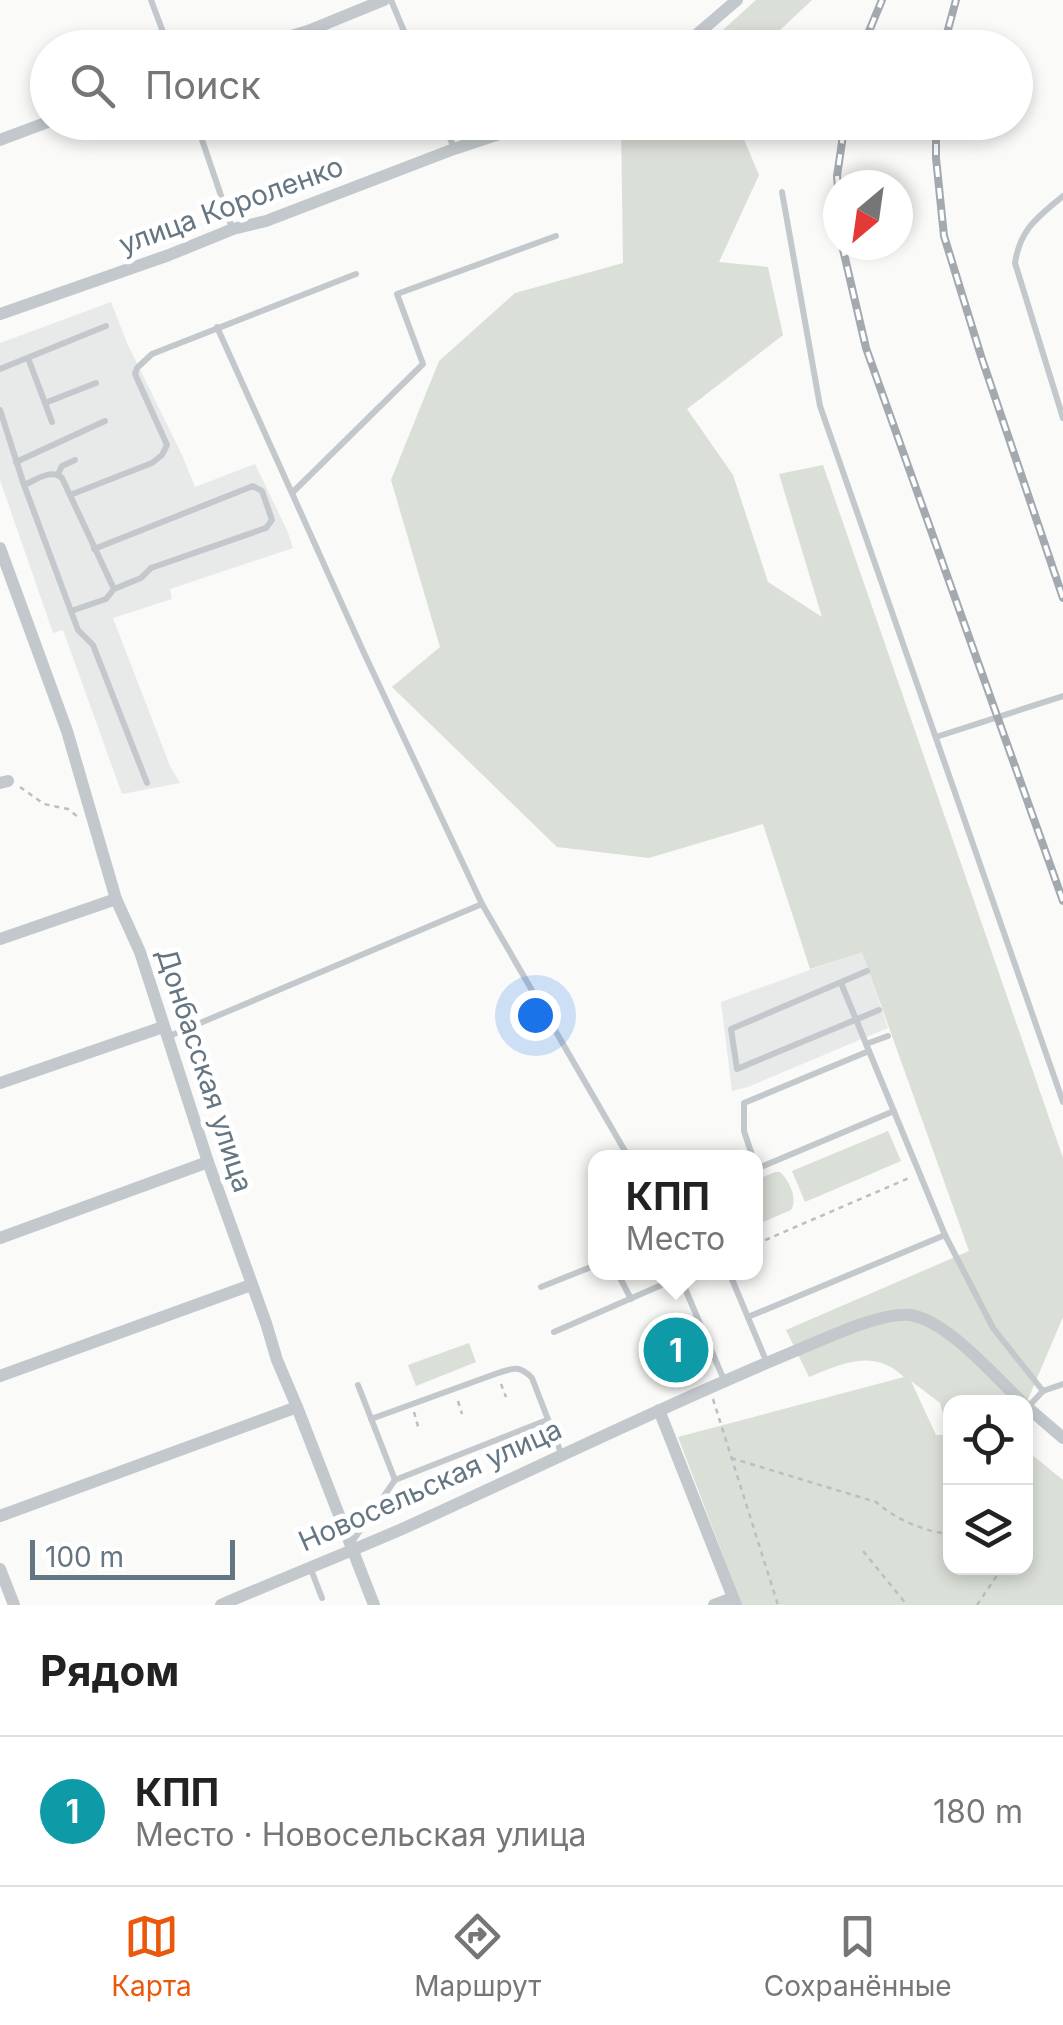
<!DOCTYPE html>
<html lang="ru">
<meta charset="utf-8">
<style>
body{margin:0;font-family:Inter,sans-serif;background:#f6f6f6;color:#222}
.controls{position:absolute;right:30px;bottom:30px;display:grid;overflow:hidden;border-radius:20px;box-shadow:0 5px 15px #0003}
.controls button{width:90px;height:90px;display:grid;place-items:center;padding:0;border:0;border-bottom:2px solid #e0e0e0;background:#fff;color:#222;font:50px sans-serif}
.compass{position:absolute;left:823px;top:170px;width:90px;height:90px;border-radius:50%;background:#fff;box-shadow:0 5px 15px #0003;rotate:209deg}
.scale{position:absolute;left:30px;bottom:25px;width:205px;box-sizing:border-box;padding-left:10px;border:5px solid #657683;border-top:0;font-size:28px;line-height:35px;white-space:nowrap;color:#657683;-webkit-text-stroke:8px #fff;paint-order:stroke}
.you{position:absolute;left:535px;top:1015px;width:35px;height:35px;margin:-25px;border:8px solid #fff;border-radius:50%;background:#1a73e8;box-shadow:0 0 0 15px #1a73e833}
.badge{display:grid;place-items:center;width:65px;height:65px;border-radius:50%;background:#ea580c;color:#fff;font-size:32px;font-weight:700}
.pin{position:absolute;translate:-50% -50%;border:5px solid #fff;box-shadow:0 2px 10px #0006}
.popup{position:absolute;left:588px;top:1150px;width:175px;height:130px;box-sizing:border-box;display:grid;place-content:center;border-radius:20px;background:#fff;filter:drop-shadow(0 2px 8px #0005);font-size:32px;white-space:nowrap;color:#767676}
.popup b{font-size:38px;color:#222}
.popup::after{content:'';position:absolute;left:50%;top:100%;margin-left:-20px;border:20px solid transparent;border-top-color:#fff}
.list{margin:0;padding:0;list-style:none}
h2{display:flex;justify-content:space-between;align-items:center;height:130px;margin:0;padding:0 40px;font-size:42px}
h2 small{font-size:32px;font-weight:400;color:#767676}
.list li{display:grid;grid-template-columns:65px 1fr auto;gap:30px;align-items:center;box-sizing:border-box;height:150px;padding:0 40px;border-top:2px solid #e0e0e0}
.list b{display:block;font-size:38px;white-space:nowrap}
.list p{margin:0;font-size:32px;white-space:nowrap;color:#767676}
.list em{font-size:32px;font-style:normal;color:#767676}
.icon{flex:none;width:55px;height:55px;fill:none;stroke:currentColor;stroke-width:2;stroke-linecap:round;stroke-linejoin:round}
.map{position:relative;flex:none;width:1063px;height:1605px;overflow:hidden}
.search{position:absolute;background:#fff;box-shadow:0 5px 15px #0003;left:30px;right:30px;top:30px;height:110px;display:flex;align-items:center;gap:25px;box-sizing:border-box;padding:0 35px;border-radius:55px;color:#767676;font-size:38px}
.sheet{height:280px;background:#fff}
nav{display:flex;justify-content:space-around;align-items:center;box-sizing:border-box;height:140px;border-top:2px solid #e0e0e0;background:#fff;font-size:28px;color:#767676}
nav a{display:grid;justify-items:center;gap:5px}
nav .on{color:#ea580c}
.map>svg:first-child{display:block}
</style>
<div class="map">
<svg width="1063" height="1605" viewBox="0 0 1063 1605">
<rect width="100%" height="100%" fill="#fafaf8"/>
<g fill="#e8e9e9">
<path d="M111,302L127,343L182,455L195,487L255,464L287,530L293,548L170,589L172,599L113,618L170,766L180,783L122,794L63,630L53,633L0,480V343Z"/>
<path d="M862,951L888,1028L748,1087L732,1091L721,1002Z"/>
</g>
<g fill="#dadfd7" fill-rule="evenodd">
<path d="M756,0H812L762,47H704Z"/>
<path d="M621,122L737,123L759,175L719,262L768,267L783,335L687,409L733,475L768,582L822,617L779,474L823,465L1063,1158V1317L1026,1404L950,1402V1568H1026V1450L1063,1480V1605H742L678,1437L904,1377C874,1348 843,1363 809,1377L786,1330L969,1251L862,952L810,969L763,824L649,858L557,847L392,687L440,647L391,480L439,361L515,293L623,263ZM911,1381L940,1403L948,1435H936Z"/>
<path d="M888,1131L901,1161L805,1202L792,1171Z"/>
<path d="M775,1172H780C789,1180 798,1199 791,1210L756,1225V1180Z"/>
<path d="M469,1343L476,1362L416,1386L408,1365Z"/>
</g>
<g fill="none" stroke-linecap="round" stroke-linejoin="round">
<g stroke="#bbbfc2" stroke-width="2.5" stroke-dasharray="5 5" stroke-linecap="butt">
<path d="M20,787L44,804L68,809L78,817"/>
<path d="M756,1244L909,1178"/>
<path d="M501,1384L506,1397"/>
<path d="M713,1399L778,1605"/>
<path d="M458,1401L462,1414"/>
<path d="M414,1412L419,1430"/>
<path d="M731,1458L876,1502C895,1519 925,1532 950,1534"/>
<path d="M863,1551L907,1605"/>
<path d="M977,1605L1002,1568"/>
</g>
<g stroke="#c3c8cc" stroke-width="6">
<path d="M151,0L169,48"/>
<path d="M391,0L411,48"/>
<path d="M388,48L407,39"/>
<path d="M196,122L232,228"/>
<path d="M443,122L454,148"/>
<path d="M782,192L820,406L1063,1102"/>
<path d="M1063,196C1038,217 1020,229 1015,263L1063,418"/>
<path d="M217,327L364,653L482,904L629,1158"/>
<path d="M28,358L45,403L96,383"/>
<path d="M0,369L106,326"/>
<path d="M45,403L52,422"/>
<path d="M0,410L24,485L78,630L93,645L147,783"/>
<path d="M16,462L105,421"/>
<path d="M58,474L62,466L75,460"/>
<path d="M24,485C36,480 52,468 62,478L114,589"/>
<path d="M293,492L423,364L397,294L556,236"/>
<path d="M70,495L152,463L162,455L167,445L135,374L137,368L152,354L356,274"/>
<path d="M71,611L106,599L114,589L141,578L151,568L266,528L272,520L262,491L253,486L94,549"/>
<path d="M936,737L1063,696"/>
<path d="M867,971L731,1029L737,1069L879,1010"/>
<path d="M841,983L869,1051"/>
<path d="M167,1037L482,904"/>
<path d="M866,1044L888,1036"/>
<path d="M756,1169L894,1111"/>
<path d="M945,1235L993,1328L1043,1391"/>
<path d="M617,1272L631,1299"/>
<path d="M678,1272L724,1380"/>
<path d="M729,1272L767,1363"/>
<path d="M541,1287L596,1265"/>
<path d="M748,1317L945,1235L869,1051L744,1103V1131L753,1158"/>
<path d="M554,1332L680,1277"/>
<path d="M358,1385L395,1480"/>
<path d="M1028,1407L1043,1391L1063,1384"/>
<path d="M371,1419L498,1373C514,1368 519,1365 532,1378L561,1453"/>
<path d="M352,1542L395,1480L547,1420"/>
<path d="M310,1567L322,1598"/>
</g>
<g stroke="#c3c8cc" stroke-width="12">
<path d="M251,48L308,31L384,0"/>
<path d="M681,48L737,0"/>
<path d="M0,140L48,122"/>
<path d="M0,314L169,255L233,229L266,221L454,149L535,122"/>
<path d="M0,548L67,731L116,899L140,952L208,1162L266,1323L277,1360L297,1407L374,1605"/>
<path d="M0,783L8,781"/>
<path d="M0,939L116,899"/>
<path d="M0,1083L163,1027"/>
<path d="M0,1238L208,1162"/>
<path d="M0,1376L251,1285"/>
<path d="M1026,1406L1063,1438"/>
<path d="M659,1410L736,1605"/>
<path d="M0,1516L297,1407"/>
<path d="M0,1569L14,1605"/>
<path d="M221,1605C281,1579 342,1555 402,1529C531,1471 658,1408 788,1354C819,1342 878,1312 910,1315C947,1320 995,1377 1022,1402"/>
<path d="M714,1605L733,1598"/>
</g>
<defs>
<g id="rail">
<path d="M862,48L882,0"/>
<path d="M943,48L956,0"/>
<path d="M936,122V158L944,236L981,356L1063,598"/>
<path d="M838,187L837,176L845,122"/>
<path d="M842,245L866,348L1063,901"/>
</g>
</defs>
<use href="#rail" stroke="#a2aab0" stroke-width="8"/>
<use href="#rail" stroke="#fff" stroke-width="4" stroke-dasharray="11" stroke-linecap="butt"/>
</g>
<g text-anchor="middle" stroke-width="10" stroke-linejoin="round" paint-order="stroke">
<g font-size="28" fill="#657683" stroke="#fff">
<text transform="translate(231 205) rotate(-20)" y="10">улица Короленко</text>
<text transform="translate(205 1070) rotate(72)" y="10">Донбасская улица</text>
<text transform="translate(430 1485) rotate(-24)" y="10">Новосельская улица</text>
</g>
</g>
</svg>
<div class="controls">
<button><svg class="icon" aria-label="locate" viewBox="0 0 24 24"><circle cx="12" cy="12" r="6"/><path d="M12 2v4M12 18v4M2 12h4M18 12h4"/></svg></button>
<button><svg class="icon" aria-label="layers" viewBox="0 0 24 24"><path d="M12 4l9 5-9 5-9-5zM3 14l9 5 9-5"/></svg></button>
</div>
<svg class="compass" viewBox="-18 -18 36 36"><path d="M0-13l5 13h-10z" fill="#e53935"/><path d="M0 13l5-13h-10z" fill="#767676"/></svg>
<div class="scale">100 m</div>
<div class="you"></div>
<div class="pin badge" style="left:676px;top:1350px;background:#0f9aa8">1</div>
<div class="popup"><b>КПП</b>Место</div>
<div class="search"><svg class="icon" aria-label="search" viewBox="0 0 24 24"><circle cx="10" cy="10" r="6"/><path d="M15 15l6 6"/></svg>Поиск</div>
</div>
<section class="sheet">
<h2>Рядом<small></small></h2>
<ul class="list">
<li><span class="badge" style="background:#0f9aa8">1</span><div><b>КПП</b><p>Место · Новосельская улица</p></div><em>180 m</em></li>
</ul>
</section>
<nav>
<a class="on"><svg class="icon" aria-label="map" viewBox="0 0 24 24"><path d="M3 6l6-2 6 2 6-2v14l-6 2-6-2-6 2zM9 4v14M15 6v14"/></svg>Карта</a>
<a><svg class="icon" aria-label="directions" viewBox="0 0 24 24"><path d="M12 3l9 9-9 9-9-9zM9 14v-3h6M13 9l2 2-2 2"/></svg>Маршрут</a>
<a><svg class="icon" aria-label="saved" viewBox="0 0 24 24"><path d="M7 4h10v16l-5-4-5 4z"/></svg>Сохранённые</a>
</nav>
